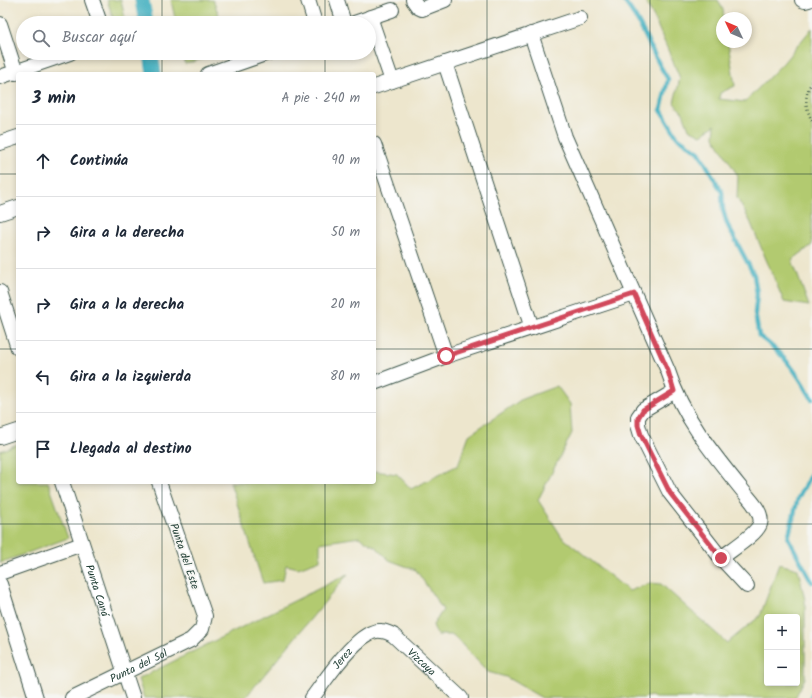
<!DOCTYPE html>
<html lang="es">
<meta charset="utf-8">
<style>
body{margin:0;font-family:Kalam,sans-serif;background:#f6f6f7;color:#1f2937}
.controls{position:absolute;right:12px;bottom:12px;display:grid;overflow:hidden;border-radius:4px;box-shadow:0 2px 6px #0003}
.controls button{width:36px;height:36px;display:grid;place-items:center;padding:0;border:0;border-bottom:1px solid #e0e1e3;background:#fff;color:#1f2937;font:20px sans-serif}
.compass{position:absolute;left:716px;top:12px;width:36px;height:36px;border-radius:50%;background:#fff;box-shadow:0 2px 6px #0003;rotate:314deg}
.stop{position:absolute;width:12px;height:12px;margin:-9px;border:3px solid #d1495b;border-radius:50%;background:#fff}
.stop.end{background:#d1495b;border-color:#fff;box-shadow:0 1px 4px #0008}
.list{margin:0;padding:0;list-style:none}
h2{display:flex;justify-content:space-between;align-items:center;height:52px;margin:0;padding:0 16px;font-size:17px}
h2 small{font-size:13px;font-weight:400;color:#747a83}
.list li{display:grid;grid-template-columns:26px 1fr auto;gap:12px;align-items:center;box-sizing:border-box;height:72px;padding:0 16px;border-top:1px solid #e0e1e3}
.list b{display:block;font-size:15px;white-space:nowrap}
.list em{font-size:13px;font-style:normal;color:#747a83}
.icon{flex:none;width:22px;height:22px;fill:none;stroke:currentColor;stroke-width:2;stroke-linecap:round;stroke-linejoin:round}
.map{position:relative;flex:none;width:812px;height:698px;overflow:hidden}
.search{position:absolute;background:#fff;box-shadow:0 2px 6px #0003;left:16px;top:16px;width:360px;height:44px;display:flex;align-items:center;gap:10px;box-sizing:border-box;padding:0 14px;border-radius:22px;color:#747a83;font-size:15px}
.panel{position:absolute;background:#fff;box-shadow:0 2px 6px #0003;left:16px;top:72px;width:360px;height:412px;border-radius:4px}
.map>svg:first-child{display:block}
</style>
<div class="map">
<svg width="812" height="698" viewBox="0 0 812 698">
<rect width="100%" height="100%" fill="#f6f6f2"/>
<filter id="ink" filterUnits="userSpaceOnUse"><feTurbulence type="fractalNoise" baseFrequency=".025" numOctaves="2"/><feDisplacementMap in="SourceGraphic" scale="8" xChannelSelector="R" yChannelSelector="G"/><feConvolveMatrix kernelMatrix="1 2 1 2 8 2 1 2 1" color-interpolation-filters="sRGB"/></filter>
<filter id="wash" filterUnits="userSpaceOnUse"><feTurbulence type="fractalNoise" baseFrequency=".012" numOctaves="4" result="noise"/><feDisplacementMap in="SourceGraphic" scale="16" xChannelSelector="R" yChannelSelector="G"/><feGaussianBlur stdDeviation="0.9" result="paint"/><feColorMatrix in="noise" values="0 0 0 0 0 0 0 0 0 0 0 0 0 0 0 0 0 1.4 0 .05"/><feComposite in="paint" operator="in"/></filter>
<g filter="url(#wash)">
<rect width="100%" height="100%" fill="#ede6cd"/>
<g fill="#b2ca6f" stroke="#688452" fill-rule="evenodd">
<path d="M107,0H121L126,23H115Z"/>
<path d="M171,0H213L222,23H176Z"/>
<path d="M644,0H718L723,10L724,18H722V42H728L735,86L720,93L719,99L745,102L784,62L812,28V245L792,260L809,306L784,302L750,221L737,198L738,176L714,137L715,125L701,135L689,129L683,113L674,103L680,78L652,13Z"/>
<path d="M183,53H223L185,64Z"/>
<path d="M557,386L570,404L572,433L538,500L562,537L629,591L650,583L661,584L727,643L760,616L779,564L798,569L805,600V678L795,698H655L651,696L644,698H542L506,677L488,672L453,635H437L433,625L443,610L416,570L389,560L376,547L359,537L320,543V560L298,568L286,565L283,580L263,583L230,482H374V471L397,474L411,489L458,465L469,435L522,399ZM767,617H797V683H767Z"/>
<path d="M18,444V482H48L68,538L0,563V451Z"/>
<path d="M348,574L245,698H144L138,679Z"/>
</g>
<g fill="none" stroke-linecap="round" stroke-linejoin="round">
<g stroke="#41afbf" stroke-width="4.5">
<path d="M623,0C643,23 651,54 668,79L661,110L677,137L699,152L722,192L723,210L727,224L754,275L757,294L755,313L759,336C785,355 796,371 812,399"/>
<path d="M812,472L798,498L788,538L812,582"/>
<path d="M811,698L812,694"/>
</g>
<g stroke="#41afbf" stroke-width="15">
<path d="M142,0L146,23"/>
<path d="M151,53L154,74"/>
</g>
</g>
</g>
<g filter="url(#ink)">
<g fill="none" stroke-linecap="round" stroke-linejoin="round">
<defs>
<g id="street">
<path d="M92,0L100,23"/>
<path d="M308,0L315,23"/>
<path d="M337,0L344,23"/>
<path d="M413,0L418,7L422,9L445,0"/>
<path d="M802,0L805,1L809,0"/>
<path d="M370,17L392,81"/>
<path d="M354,23L392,10"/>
<path d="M0,24L16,73"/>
<path d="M531,34L565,137L668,371C683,419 717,459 748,497C754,504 763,514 760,524C756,535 731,550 721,558"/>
<path d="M445,63L532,328"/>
<path d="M208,74L268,53"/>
<path d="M0,77L70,53"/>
<path d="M374,87L580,18"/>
<path d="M0,143L18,137"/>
<path d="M374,144L446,356"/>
<path d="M0,213L18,207"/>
<path d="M0,292L18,348"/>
<path d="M374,383L446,356L634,294"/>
<path d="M675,391L643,410L638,417V425L641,435L670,493L721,558L747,586"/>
<path d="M0,437L18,431"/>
<path id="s1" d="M62,482L133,698"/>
<path d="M0,573L82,544"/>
<path d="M0,584L36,698"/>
<path id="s2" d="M72,698L191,640L202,629L205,616L159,482"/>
<path id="s3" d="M312,698C325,681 359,628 381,631C385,631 389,633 393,635L461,698"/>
</g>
</defs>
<use href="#street" stroke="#3e564b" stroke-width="16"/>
<path stroke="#3e564b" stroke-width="2.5" stroke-dasharray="1 3" stroke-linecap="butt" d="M812,82C803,97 806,107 812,122"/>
<use href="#street" stroke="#fff" stroke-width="14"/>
</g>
</g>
<g fill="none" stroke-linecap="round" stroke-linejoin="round" filter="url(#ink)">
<path stroke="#d1495b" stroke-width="5" d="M446,356L634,294L668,371L674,391L643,410L638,418V425L641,435L670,493L721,558"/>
</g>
<path fill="none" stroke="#1f3d34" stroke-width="1" stroke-opacity="0.55" d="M162,0V23M325,0V23M487,0V698M650,0V698M162,53V74M325,53V74M0,174H18M374,174H812M0,349H18M374,349H812M162,482V698M325,482V698M0,524H812"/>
<g text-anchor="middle" stroke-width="3.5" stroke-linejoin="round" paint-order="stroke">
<g font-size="11" fill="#1f3d34" stroke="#f6f6f2">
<text transform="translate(185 556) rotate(71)" y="4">Punta del Este</text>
<text dy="4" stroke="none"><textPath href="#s1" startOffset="114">Punta Caná</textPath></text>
<text dy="4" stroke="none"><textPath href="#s3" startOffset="50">Jerez</textPath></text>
<text dy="4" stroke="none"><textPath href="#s3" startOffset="151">Vizcaya</textPath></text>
<text dy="4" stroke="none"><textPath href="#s2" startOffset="74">Punta del Sol</textPath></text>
</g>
</g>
</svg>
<div class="controls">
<button>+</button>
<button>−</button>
</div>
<svg class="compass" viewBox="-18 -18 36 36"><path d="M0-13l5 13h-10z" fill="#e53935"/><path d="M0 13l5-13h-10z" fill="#747a83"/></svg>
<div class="stop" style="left:446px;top:356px"></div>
<div class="stop end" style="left:721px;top:558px"></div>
<div class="search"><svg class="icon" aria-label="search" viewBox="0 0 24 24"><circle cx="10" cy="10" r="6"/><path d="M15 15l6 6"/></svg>Buscar aquí</div>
<section class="panel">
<h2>3 min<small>A pie · 240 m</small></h2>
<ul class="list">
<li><svg class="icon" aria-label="ahead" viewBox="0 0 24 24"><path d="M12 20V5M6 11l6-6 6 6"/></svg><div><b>Continúa</b></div><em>90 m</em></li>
<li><svg class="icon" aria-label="right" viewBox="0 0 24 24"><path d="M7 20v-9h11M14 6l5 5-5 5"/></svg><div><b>Gira a la derecha</b></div><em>50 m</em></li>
<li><svg class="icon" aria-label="right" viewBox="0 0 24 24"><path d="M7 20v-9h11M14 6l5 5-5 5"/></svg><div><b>Gira a la derecha</b></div><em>20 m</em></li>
<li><svg class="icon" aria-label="left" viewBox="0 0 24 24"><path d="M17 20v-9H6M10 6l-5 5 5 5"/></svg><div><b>Gira a la izquierda</b></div><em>80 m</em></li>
<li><svg class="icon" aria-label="arrive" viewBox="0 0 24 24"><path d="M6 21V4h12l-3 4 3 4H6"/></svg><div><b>Llegada al destino</b></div></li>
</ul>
</section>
</div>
